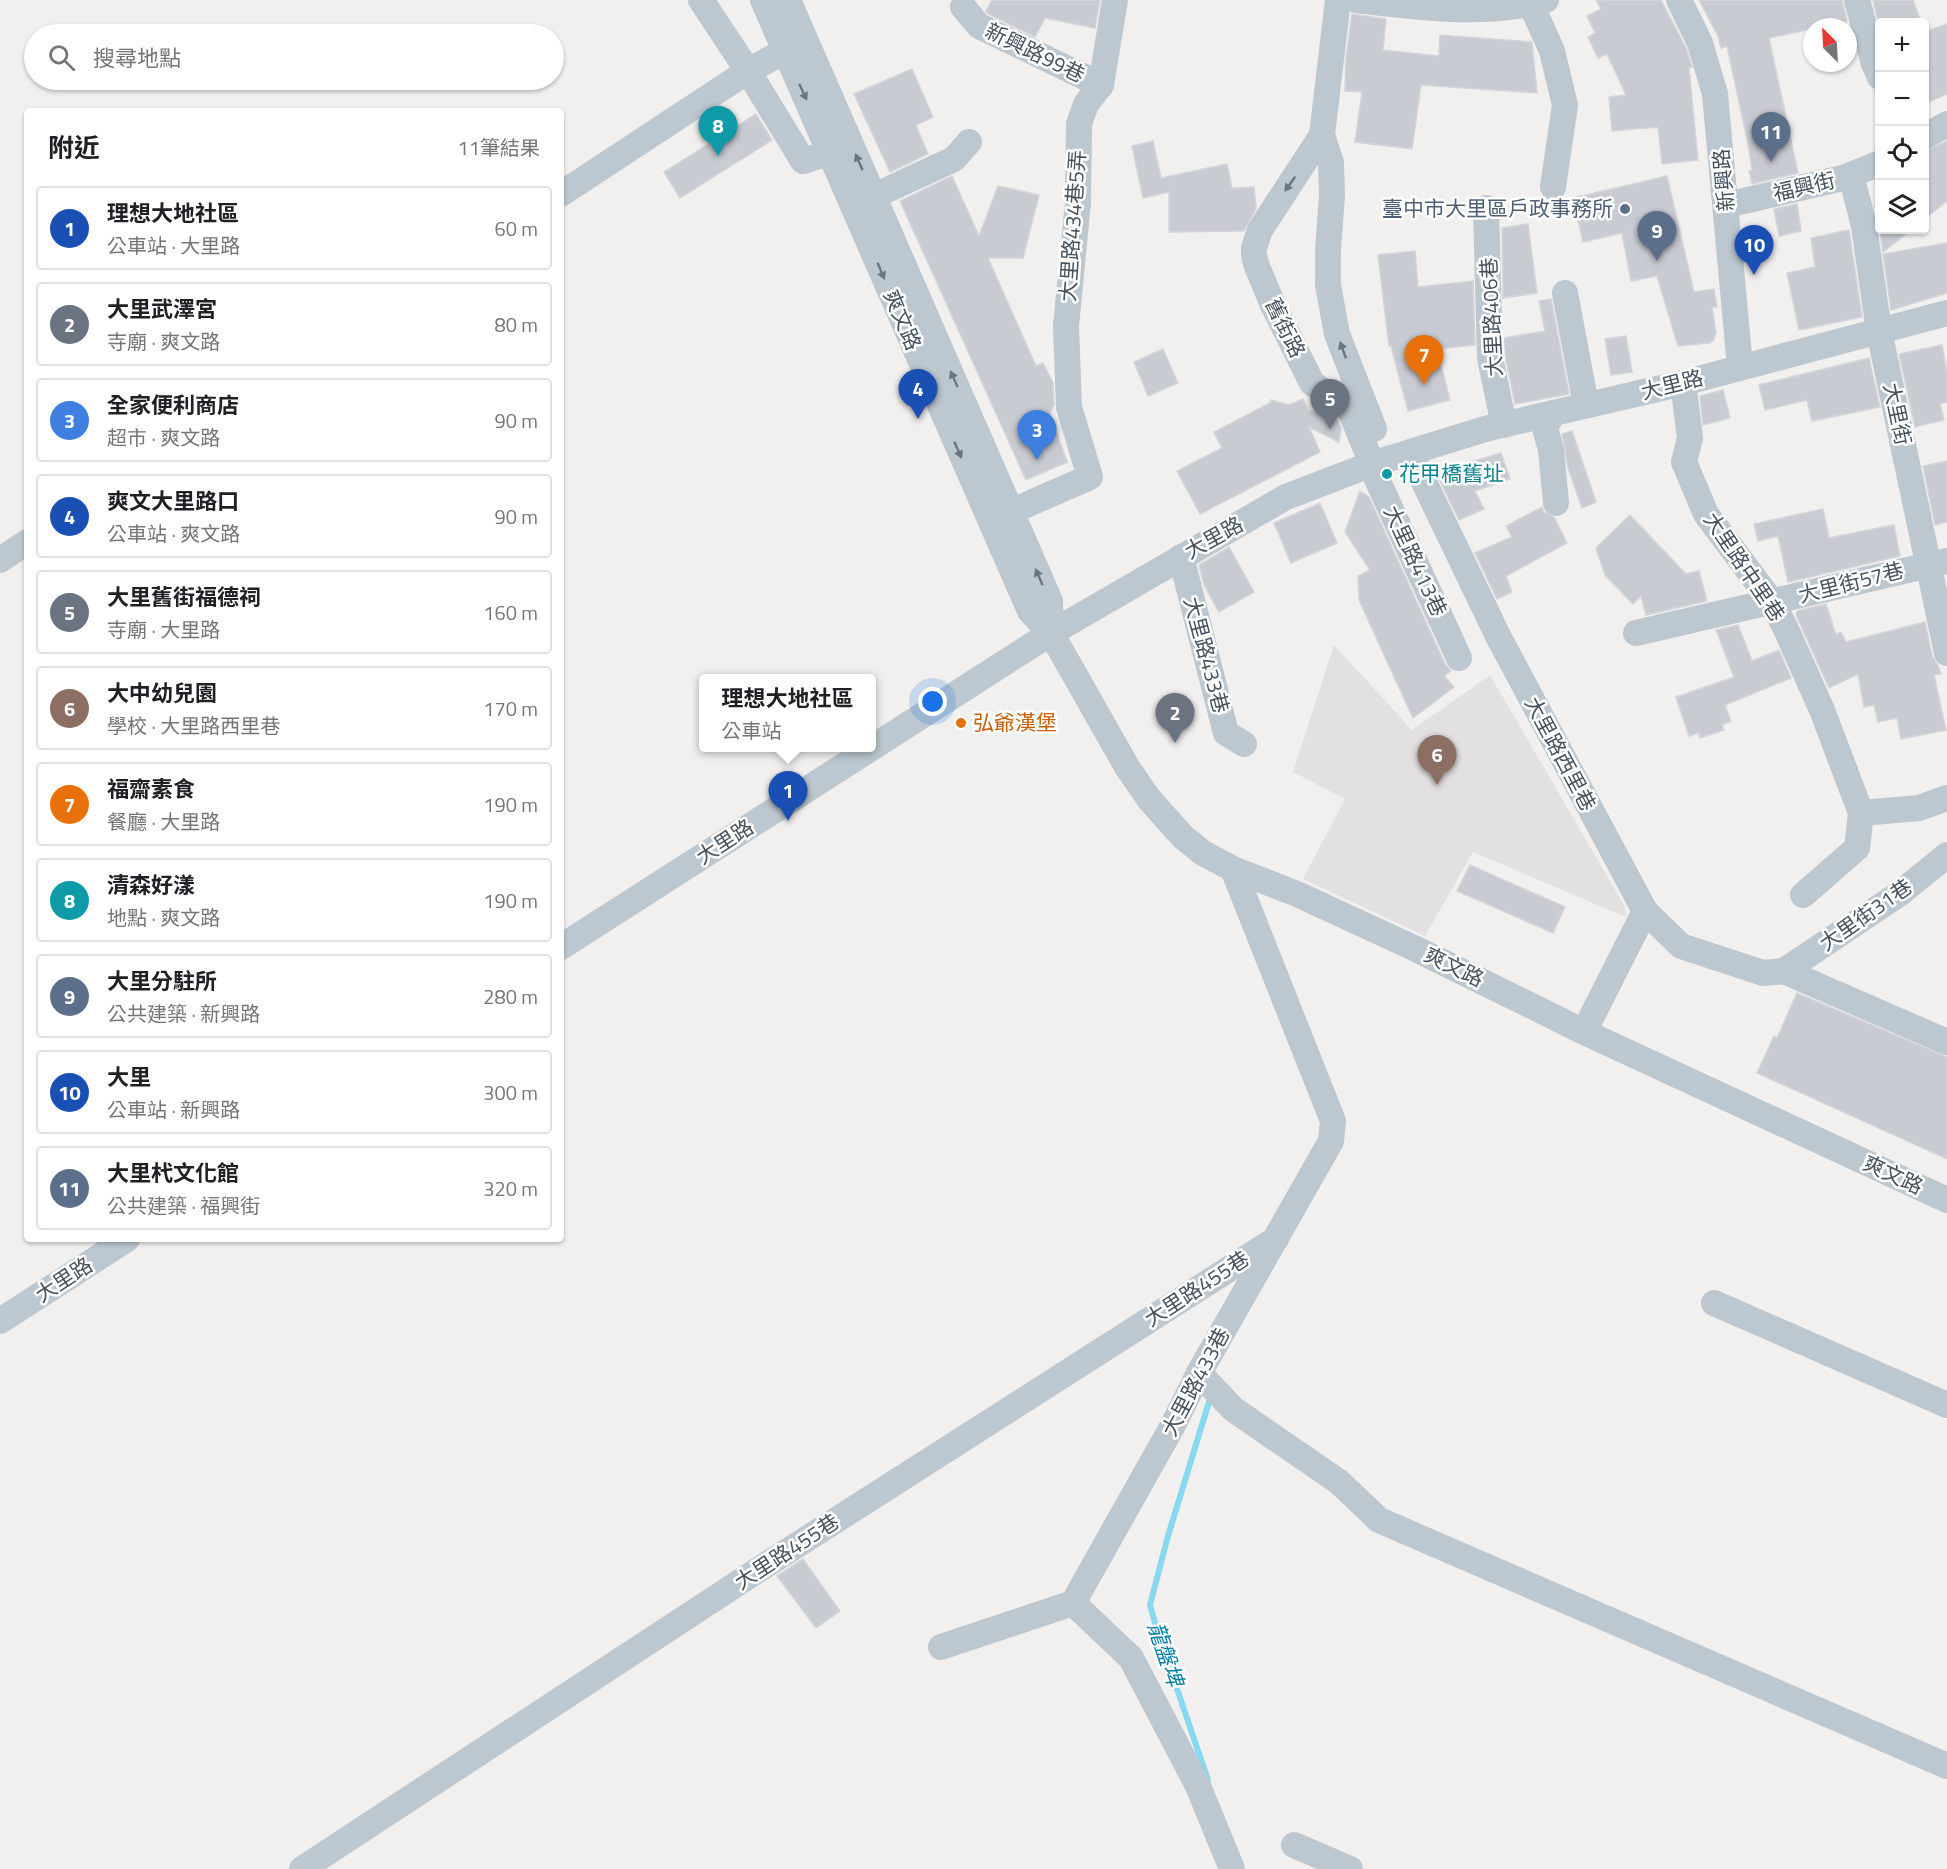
<!DOCTYPE html>
<html lang="zh-TW">
<meta charset="utf-8">
<style>
body{margin:0;font-family:"Titillium Web","Noto Sans TC",sans-serif;background:#f2f2f2;color:#202124}
.controls{position:absolute;right:18px;top:18px;display:grid;overflow:hidden;border-radius:6px;box-shadow:0 2px 4px #0004}
.controls button{width:54px;height:54px;display:grid;place-items:center;padding:0;border:0;border-bottom:2px solid #e0e0e0;background:#fff;color:#202124;font:30px sans-serif}
.compass{position:absolute;left:1803px;top:18px;width:54px;height:54px;border-radius:50%;background:#fff;box-shadow:0 2px 4px #0004;rotate:336deg}
.you{position:absolute;left:933px;top:702px;width:21px;height:21px;margin:-15px;border:4px solid #fff;border-radius:50%;background:#1a73e8;box-shadow:0 0 0 9px #1a73e833}
.badge{display:grid;place-items:center;width:39px;height:39px;border-radius:50%;background:#0f6bec;color:#fff;font-size:20px;font-weight:700}
.pin{position:absolute;translate:-50% -50px;filter:drop-shadow(0 2px 3px #0008)}
.pin::after{content:'';position:absolute;top:32px;width:21px;height:18px;background:inherit;clip-path:polygon(0 0,100% 0,50% 100%)}
.popup{position:absolute;left:699px;top:674px;width:177px;height:78px;box-sizing:border-box;display:grid;place-content:center;border-radius:6px;background:#fff;filter:drop-shadow(0 2px 4px #0005);font-size:20px;white-space:nowrap;color:#757577}
.popup b{font-size:22px;color:#202124}
.popup::after{content:'';position:absolute;left:50%;top:100%;margin-left:-12px;border:12px solid transparent;border-top-color:#fff}
.list{margin:0;padding:0;list-style:none}
h2{display:flex;justify-content:space-between;align-items:center;height:78px;margin:0;padding:0 24px;font-size:26px}
h2 small{font-size:20px;font-weight:400;color:#757577}
.list li{display:grid;grid-template-columns:39px 1fr auto;gap:18px;align-items:center;box-sizing:border-box;height:84px;margin:0 12px 12px;padding:0 12px;border:2px solid #e0e0e0;border-radius:6px}
.list b{display:block;font-size:22px;white-space:nowrap}
.list p{margin:0;font-size:20px;white-space:nowrap;color:#757577}
.list em{font-size:20px;font-style:normal;color:#757577}
.icon{flex:none;width:33px;height:33px;fill:none;stroke:currentColor;stroke-width:2;stroke-linecap:round;stroke-linejoin:round}
.map{position:relative;flex:none;width:1947px;height:1869px;overflow:hidden}
.search{position:absolute;background:#fff;box-shadow:0 2px 4px #0004;left:24px;top:24px;width:540px;height:66px;display:flex;align-items:center;gap:15px;box-sizing:border-box;padding:0 21px;border-radius:33px;color:#757577;font-size:22px}
.panel{position:absolute;background:#fff;box-shadow:0 2px 4px #0004;left:24px;top:108px;width:540px;height:1134px;border-radius:6px}
.map>svg:first-child{display:block}
</style>
<div class="map">
<svg width="1947" height="1869" viewBox="0 0 1947 1869">
<rect width="100%" height="100%" fill="#f2efef"/>
<path fill="#e3e0e1" d="M1334,645L1412,730L1490,675L1624,905L1626,917L1473,852L1425,936L1303,879L1345,799L1293,772Z"/>
<g fill="none" stroke-linecap="round" stroke-linejoin="round">
<path stroke="#87d8f1" stroke-width="6" d="M1208,1780L1157,1630L1150,1605L1168,1536L1209,1402"/>
</g>
<g fill="#c9cbd2" stroke="#d3d5db" stroke-width="1.5">
<path d="M992,0H1100L1095,28L1045,18L1035,37L988,14L986,11Z"/>
<path d="M1596,0H1661L1687,50L1692,67L1689,68L1698,160L1662,164L1658,127L1612,131L1609,97L1626,95L1607,54L1598,58L1588,37L1595,33L1587,16L1601,9Z"/>
<path d="M1699,0H1842L1847,21L1812,27V29L1769,38L1798,173L1752,184L1749,171L1752,170L1748,144L1727,46L1721,48L1718,36Z"/>
<path d="M1873,0H1913L1921,22H1878Z"/>
<path d="M1352,14L1386,19L1383,50L1439,56L1440,35L1532,42L1537,93L1421,85L1412,149L1355,142L1362,92L1345,91L1346,58Z"/>
<path d="M1947,24V94L1924,104V32Z"/>
<path d="M912,69L933,117L916,125L928,154L890,172L854,94Z"/>
<path d="M756,114L772,140L680,198L664,172Z"/>
<path d="M1153,141L1161,178L1227,164L1232,188L1254,187L1256,209L1244,231L1169,232V192L1143,198L1132,146Z"/>
<path d="M1947,141V201L1924,219V152Z"/>
<path d="M952,176L979,236L998,186L1039,195L1023,258H988L1036,366L1043,363L1053,383L1054,405L1050,413L1067,462L1026,480L900,201Z"/>
<path d="M1667,176L1694,292L1714,289L1717,307H1712L1716,333L1713,341L1709,343L1678,346L1657,276L1631,281L1622,233L1583,242L1573,198Z"/>
<path d="M1797,204L1801,231L1779,236L1774,209Z"/>
<path d="M1528,224L1537,293L1503,298L1502,228Z"/>
<path d="M1849,230L1862,317L1799,330L1787,273L1815,267L1811,238Z"/>
<path d="M1880,230H1911L1883,252Z"/>
<path d="M1947,243V293L1891,310L1883,254Z"/>
<path d="M1415,251L1418,287L1473,281L1475,345L1437,349L1450,400L1408,411L1391,346H1389L1378,255Z"/>
<path d="M1551,299L1569,394L1515,404L1505,356L1504,338L1545,331L1539,301Z"/>
<path d="M1626,336L1632,372L1611,375L1605,339Z"/>
<path d="M1942,345L1947,372V402L1940,404L1944,420L1915,427L1899,354Z"/>
<path d="M1163,349L1178,383L1148,396L1134,362Z"/>
<path d="M1869,358L1880,407L1812,421L1807,400L1765,410L1759,385Z"/>
<path d="M1723,390L1730,418L1703,425L1700,396Z"/>
<path d="M1303,399L1308,410L1333,416L1338,420L1341,428L1339,442L1309,427L1320,452L1200,514L1177,471L1222,448L1214,432L1270,403L1271,400L1289,405Z"/>
<path d="M1572,431L1596,502L1582,508L1568,468L1562,434Z"/>
<path d="M1501,453L1510,479L1475,491L1484,509L1459,520L1438,477L1468,463Z"/>
<path d="M1947,461V522L1935,525L1923,466Z"/>
<path d="M1360,491L1369,497L1445,664L1451,671L1444,676L1454,687L1413,718L1359,600L1358,576L1370,570L1345,532Z"/>
<path d="M1320,503L1337,543L1291,563L1274,523Z"/>
<path d="M1542,507L1544,512L1554,517L1567,543L1506,576L1512,592L1497,599L1475,553L1512,537L1506,526Z"/>
<path d="M1823,509L1829,538L1894,525L1900,556L1788,582L1778,536L1758,541L1754,524Z"/>
<path d="M1630,515L1686,574L1699,571L1707,601L1646,615L1641,596L1633,604L1605,575L1596,548Z"/>
<path d="M1229,547L1254,592L1219,612L1204,585L1199,565Z"/>
<path d="M1826,604L1836,635L1841,632L1846,642L1925,622L1932,656L1938,665L1941,674L1934,675L1946,730L1901,739L1897,718L1878,722L1874,705L1864,707L1858,674L1829,688L1796,615L1797,611Z"/>
<path d="M1738,625L1752,661L1779,650L1791,678L1725,705L1731,721L1722,725L1724,730L1700,738L1699,733L1689,736L1676,697L1734,677L1716,630Z"/>
<path d="M1470,865L1565,907L1553,933L1457,891Z"/>
<path d="M1797,993L1947,1057V1159L1757,1073L1774,1036L1777,1038Z"/>
<path d="M803,1559L840,1611L816,1628L777,1576Z"/>
</g>
<g fill="none" stroke-linecap="round" stroke-linejoin="round">
<g stroke="#bcc7cf" stroke-width="26">
<path d="M701,0L748,71L803,161L831,152"/>
<path d="M763,0L1030,611L1051,633L1127,767L1149,799L1183,837L1203,853L1233,869L1297,894L1416,949L1584,1032L1947,1200"/>
<path d="M788,0L1050,601L1051,633"/>
<path d="M1338,0L1322,135L1331,163L1332,195L1328,250V285L1337,334L1374,429"/>
<path d="M1356,0C1417,7 1486,17 1546,0"/>
<path d="M1679,0L1700,43L1715,94L1740,367"/>
<path d="M1857,0L1874,64L1880,77"/>
<path d="M1531,4L1552,51L1565,105L1553,187"/>
<path d="M963,7L979,26L1101,85"/>
<path d="M1322,135L1260,230L1254,248V255L1256,264L1273,305L1312,383L1350,410L1372,464L1376,477L1459,658"/>
<path d="M1924,137L1947,124"/>
<path d="M1851,175L1864,226L1879,331L1947,653"/>
<path d="M561,194L748,71L799,43"/>
<path d="M874,196L954,159L969,142"/>
<path d="M1726,205L1843,178L1880,163"/>
<path d="M1486,208L1490,358L1504,425"/>
<path d="M1565,293L1586,405"/>
<path d="M1683,383L1690,438L1684,462L1706,514L1772,602L1785,627L1822,710L1861,813L1857,848L1803,895"/>
<path d="M1553,413L1545,428L1551,450L1556,503"/>
<path d="M1410,453L1498,636L1645,911L1681,946L1763,973L1784,971L1947,1042"/>
<path d="M1010,512L1090,477L1069,407L1066,326L1078,202L1079,124L1086,104L1101,85L1115,0"/>
<path d="M1181,557L1226,733L1244,744"/>
<path d="M0,560L27,542"/>
<path d="M1636,633L1947,561"/>
<path d="M1861,813L1919,808L1947,798"/>
<path d="M561,947L1051,633L1286,497L1372,464L1485,429L1683,383L1947,313"/>
<path d="M1784,971L1899,894L1947,855"/>
<path d="M1584,1032L1645,911"/>
<path d="M1714,1303L1947,1405"/>
<path d="M0,1321L127,1239"/>
<path d="M1199,1373L1233,1409L1339,1482L1379,1520L1947,1766"/>
<path d="M941,1647L1073,1603"/>
<path d="M1294,1845L1350,1869"/>
<path d="M302,1869L755,1572L1276,1239"/>
<path d="M1232,1869L1198,1786L1131,1658L1073,1603L1172,1427L1199,1373L1331,1141L1333,1121L1233,869"/>
</g>
</g>
<defs><path id="oneway-solid" d="M-6-.8H1V-3.2L6.5 0L1 3.2V.8H-6Z" transform="scale(1.5)"/></defs>
<g fill="#697580">
<use href="#oneway-solid" transform="translate(803 92) rotate(65)"/>
<use href="#oneway-solid" transform="translate(859 162) rotate(-114)"/>
<use href="#oneway-solid" transform="translate(1290 184) rotate(125)"/>
<use href="#oneway-solid" transform="translate(881 271) rotate(67)"/>
<use href="#oneway-solid" transform="translate(1343 350) rotate(-110)"/>
<use href="#oneway-solid" transform="translate(954 379) rotate(-114)"/>
<use href="#oneway-solid" transform="translate(958 450) rotate(66)"/>
<use href="#oneway-solid" transform="translate(1039 577) rotate(-114)"/>
</g>
<circle fill="#5c6f8a" stroke="#fff" stroke-width="2" cx="1625" cy="209" r="6"/>
<circle fill="#0f9aa8" stroke="#fff" stroke-width="2" cx="1387" cy="474" r="6"/>
<circle fill="#e8710a" stroke="#fff" stroke-width="2" cx="961" cy="723" r="6"/>
<g text-anchor="middle" stroke-width="5" stroke-linejoin="round" paint-order="stroke">
<g font-size="21" fill="#46525e" stroke="#fff">
<text transform="translate(1035 53) rotate(26)" y="7">新興路99巷</text>
<text transform="translate(1724 180) rotate(-95)" y="7">新興路</text>
<text transform="translate(1804 187) rotate(-13)" y="7">福興街</text>
<text transform="translate(1073 226) rotate(-86)" y="7">大里路434巷5弄</text>
<text transform="translate(1492 317) rotate(-93)" y="7">大里路406巷</text>
<text transform="translate(902 320) rotate(67)" y="7">爽文路</text>
<text transform="translate(1285 328) rotate(64)" y="7">舊街路</text>
<text transform="translate(1672 385) rotate(-14)" y="7">大里路</text>
<text transform="translate(1897 414) rotate(78)" y="7">大里街</text>
<text transform="translate(1214 538) rotate(-29)" y="7">大里路</text>
<text transform="translate(1415 561) rotate(65)" y="7">大里路413巷</text>
<text transform="translate(1744 567) rotate(56)" y="7">大里路中里巷</text>
<text transform="translate(1851 583) rotate(-14)" y="7">大里街57巷</text>
<text transform="translate(1206 655) rotate(75)" y="7">大里路433巷</text>
<text transform="translate(1560 754) rotate(62)" y="7">大里路西里巷</text>
<text transform="translate(725 842) rotate(-33)" y="7">大里路</text>
<text transform="translate(1866 915) rotate(-35)" y="7">大里街31巷</text>
<text transform="translate(1454 967) rotate(26)" y="7">爽文路</text>
<text transform="translate(1893 1175) rotate(25)" y="7">爽文路</text>
<text transform="translate(64 1280) rotate(-33)" y="7">大里路</text>
<text transform="translate(1197 1289) rotate(-33)" y="7">大里路455巷</text>
<text transform="translate(1196 1382) rotate(-62)" y="7">大里路433巷</text>
<text transform="translate(787 1552) rotate(-33)" y="7">大里路455巷</text>
</g>
<g font-size="21" fill="#4e5e75" stroke="#fff" text-anchor="end">
<text x="1613" y="216">臺中市大里區戶政事務所</text>
</g>
<g font-size="21" fill="#0d838f" stroke="#fff" text-anchor="start">
<text x="1399" y="481">花甲橋舊址</text>
</g>
<g font-size="21" fill="#c56008" stroke="#fff" text-anchor="start">
<text x="973" y="730">弘爺漢堡</text>
</g>
<g font-size="22" font-style="italic" fill="#067fa3" stroke="#fff">
<text transform="translate(1166 1654) rotate(71)" y="8">龍盤埤</text>
</g>
</g>
</svg>
<div class="controls">
<button>+</button>
<button>−</button>
<button><svg class="icon" aria-label="locate" viewBox="0 0 24 24"><circle cx="12" cy="12" r="6"/><path d="M12 2v4M12 18v4M2 12h4M18 12h4"/></svg></button>
<button><svg class="icon" aria-label="layers" viewBox="0 0 24 24"><path d="M12 4l9 5-9 5-9-5zM3 14l9 5 9-5"/></svg></button>
</div>
<svg class="compass" viewBox="-18 -18 36 36"><path d="M0-13l5 13h-10z" fill="#e53935"/><path d="M0 13l5-13h-10z" fill="#757577"/></svg>
<div class="you"></div>
<div class="pin badge" style="left:788px;top:821px;background:#1a4fb4">1</div>
<div class="popup"><b>理想大地社區</b>公車站</div>
<div class="pin badge" style="left:1175px;top:743px;background:#6b7280">2</div>
<div class="pin badge" style="left:1037px;top:460px;background:#3f7fe0">3</div>
<div class="pin badge" style="left:918px;top:419px;background:#1a4fb4">4</div>
<div class="pin badge" style="left:1330px;top:429px;background:#6b7280">5</div>
<div class="pin badge" style="left:1437px;top:785px;background:#8d6e63">6</div>
<div class="pin badge" style="left:1424px;top:385px;background:#e8710a">7</div>
<div class="pin badge" style="left:718px;top:156px;background:#0f9aa8">8</div>
<div class="pin badge" style="left:1657px;top:261px;background:#5c6f8a">9</div>
<div class="pin badge" style="left:1754px;top:275px;background:#1a4fb4">10</div>
<div class="pin badge" style="left:1771px;top:162px;background:#5c6f8a">11</div>
<div class="search"><svg class="icon" aria-label="search" viewBox="0 0 24 24"><circle cx="10" cy="10" r="6"/><path d="M15 15l6 6"/></svg>搜尋地點</div>
<section class="panel">
<h2>附近<small>11筆結果</small></h2>
<ul class="list">
<li><span class="badge" style="background:#1a4fb4">1</span><div><b>理想大地社區</b><p>公車站 · 大里路</p></div><em>60 m</em></li>
<li><span class="badge" style="background:#6b7280">2</span><div><b>大里武澤宮</b><p>寺廟 · 爽文路</p></div><em>80 m</em></li>
<li><span class="badge" style="background:#3f7fe0">3</span><div><b>全家便利商店</b><p>超市 · 爽文路</p></div><em>90 m</em></li>
<li><span class="badge" style="background:#1a4fb4">4</span><div><b>爽文大里路口</b><p>公車站 · 爽文路</p></div><em>90 m</em></li>
<li><span class="badge" style="background:#6b7280">5</span><div><b>大里舊街福德祠</b><p>寺廟 · 大里路</p></div><em>160 m</em></li>
<li><span class="badge" style="background:#8d6e63">6</span><div><b>大中幼兒園</b><p>學校 · 大里路西里巷</p></div><em>170 m</em></li>
<li><span class="badge" style="background:#e8710a">7</span><div><b>福齋素食</b><p>餐廳 · 大里路</p></div><em>190 m</em></li>
<li><span class="badge" style="background:#0f9aa8">8</span><div><b>清森好漾</b><p>地點 · 爽文路</p></div><em>190 m</em></li>
<li><span class="badge" style="background:#5c6f8a">9</span><div><b>大里分駐所</b><p>公共建築 · 新興路</p></div><em>280 m</em></li>
<li><span class="badge" style="background:#1a4fb4">10</span><div><b>大里</b><p>公車站 · 新興路</p></div><em>300 m</em></li>
<li><span class="badge" style="background:#5c6f8a">11</span><div><b>大里杙文化館</b><p>公共建築 · 福興街</p></div><em>320 m</em></li>
</ul>
</section>
</div>
